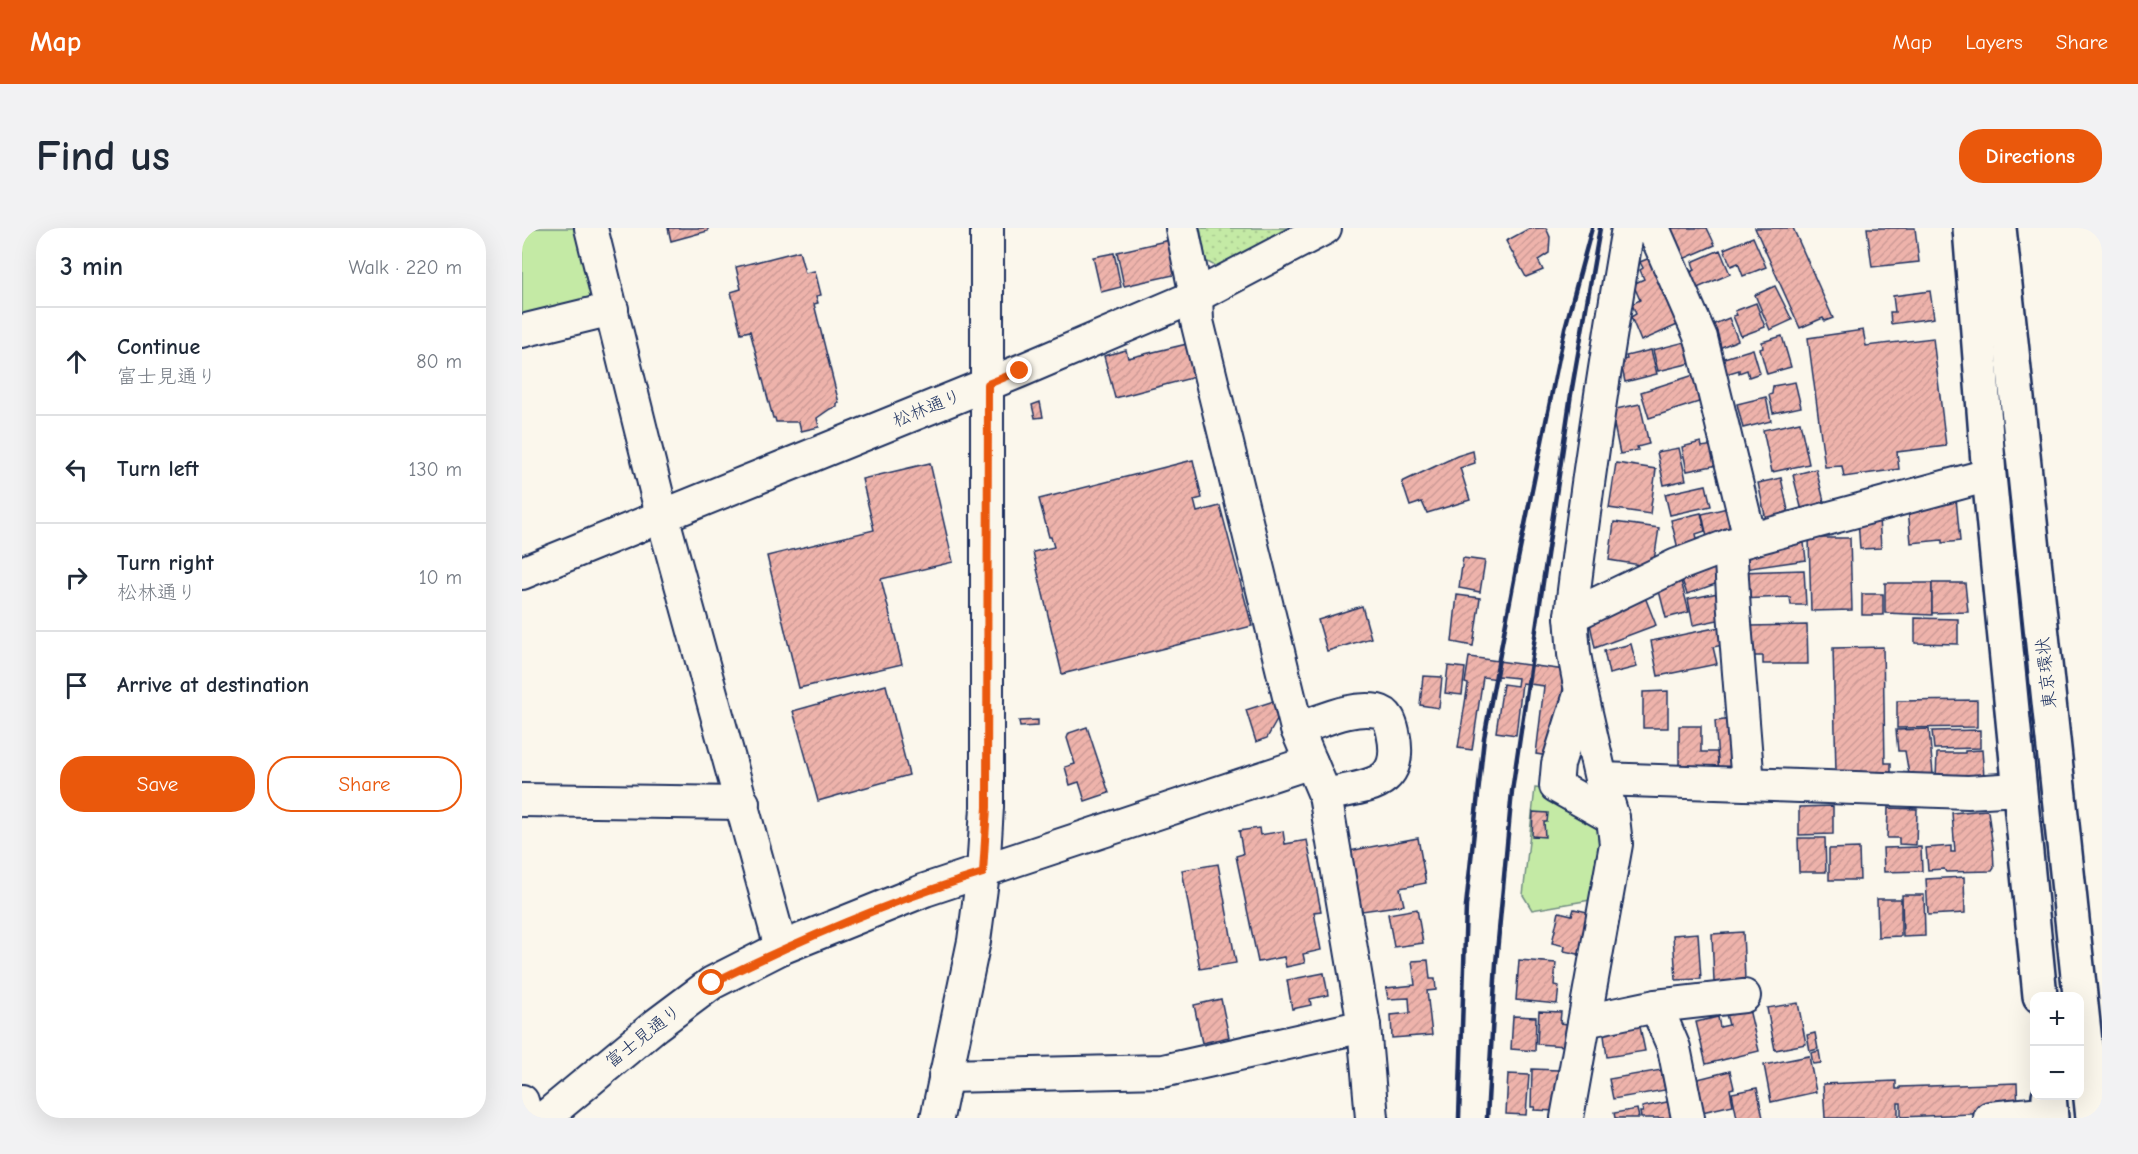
<!DOCTYPE html>
<meta charset="utf-8">
<style>
body{margin:0;font-family:"Comic Neue","Klee One",sans-serif;background:#f2f2f3;color:#1f2937}
.controls{position:absolute;right:18px;bottom:18px;display:grid;overflow:hidden;border-radius:12px;box-shadow:0 6px 24px #0002}
.controls button{width:54px;height:54px;display:grid;place-items:center;padding:0;border:0;border-bottom:2px solid #e0e1e3;background:#fff;color:#1f2937;font:30px sans-serif}
.stop{position:absolute;width:18px;height:18px;margin:-14px;border:4px solid #ea580c;border-radius:50%;background:#fff}
.stop.end{background:#ea580c;border-color:#fff;box-shadow:0 2px 6px #0008}
.list{margin:0;padding:0;list-style:none}
h2{display:flex;justify-content:space-between;align-items:center;height:78px;margin:0;padding:0 24px;font-size:26px}
h2 small{font-size:20px;font-weight:400;color:#747a83}
.list li{display:grid;grid-template-columns:39px 1fr auto;gap:18px;align-items:center;box-sizing:border-box;height:108px;padding:0 24px;border-top:2px solid #e0e1e3}
.list b{display:block;font-size:22px;white-space:nowrap}
.list p{margin:0;font-size:20px;white-space:nowrap;color:#747a83}
.list em{font-size:20px;font-style:normal;color:#747a83}
.actions{display:flex;gap:12px;padding:18px 24px}
.actions a{flex:1;padding:14px 0;border:2px solid #ea580c;border-radius:24px;text-align:center;font-size:21px;color:#ea580c}
.actions .main{background:#ea580c;color:#fff}
.icon{flex:none;width:33px;height:33px;fill:none;stroke:currentColor;stroke-width:2;stroke-linecap:round;stroke-linejoin:round}
.map{position:relative;flex:none;width:1580px;height:890px;overflow:hidden;border-radius:24px}
header{display:flex;align-items:center;gap:36px;box-sizing:border-box;height:84px;padding:0 30px;background:#ea580c;color:#fff}
header strong{font-size:28px}
nav{display:flex;gap:33px;margin-inline-start:auto;font-size:21px}
.intro{display:flex;align-items:center;justify-content:space-between;box-sizing:border-box;height:144px;padding:0 36px}
h1{margin:0;font-size:42px}
.button{padding:15px 27px;border-radius:24px;background:#ea580c;color:#fff;font-size:21px;font-weight:700}
main{display:flex;gap:36px;padding:0 36px}
aside{flex:1;background:#fff;border-radius:24px;box-shadow:0 6px 24px #0002}
.map>svg:first-child{display:block}
</style>
<header>
<strong>Map</strong>
<nav><a>Map</a><a>Layers</a><a>Share</a></nav>
</header>
<div class="intro"><h1>Find us</h1><a class="button">Directions</a></div>
<main>
<aside>
<h2>3 min<small>Walk · 220 m</small></h2>
<ul class="list">
<li><svg class="icon" aria-label="ahead" viewBox="0 0 24 24"><path d="M12 20V5M6 11l6-6 6 6"/></svg><div><b>Continue</b><p>富士見通り</p></div><em>80 m</em></li>
<li><svg class="icon" aria-label="left" viewBox="0 0 24 24"><path d="M17 20v-9H6M10 6l-5 5 5 5"/></svg><div><b>Turn left</b></div><em>130 m</em></li>
<li><svg class="icon" aria-label="right" viewBox="0 0 24 24"><path d="M7 20v-9h11M14 6l5 5-5 5"/></svg><div><b>Turn right</b><p>松林通り</p></div><em>10 m</em></li>
<li><svg class="icon" aria-label="arrive" viewBox="0 0 24 24"><path d="M6 21V4h12l-3 4 3 4H6"/></svg><div><b>Arrive at destination</b></div></li>
</ul>
<div class="actions"><a class="main">Save</a><a>Share</a></div>
</aside>
<div class="map">
<svg width="1580" height="890" viewBox="0 0 1580 890">
<defs>
<pattern id="grass-dots" width="8" height="8" patternUnits="userSpaceOnUse" patternTransform="scale(1.5)"><rect width="8" height="8" fill="#c4eaa5"/><path d="M2 2h.1M6 6h.1" fill="none" stroke="#a8c990" stroke-width="1.8" stroke-linecap="round"/></pattern>
<pattern id="building-hatch" width="6" height="6" patternUnits="userSpaceOnUse" patternTransform="scale(1.5)"><rect width="6" height="6" fill="#eeb3ab"/><path d="M-1 1l2-2M0 6l6-6M5 7l2-2" fill="none" stroke="#cc9a96"/></pattern>
</defs>
<rect width="100%" height="100%" fill="#fbf7ec"/>
<filter id="ink" filterUnits="userSpaceOnUse"><feTurbulence type="fractalNoise" baseFrequency=".0167" numOctaves="2"/><feDisplacementMap in="SourceGraphic" scale="12" xChannelSelector="R" yChannelSelector="G"/><feConvolveMatrix kernelMatrix="1 2 1 2 8 2 1 2 1" color-interpolation-filters="sRGB"/></filter>
<g filter="url(#ink)">
<path fill="url(#grass-dots)" stroke="#708c82" stroke-width="1.5" d="M678,0H772L698,41L684,33Z"/>
<g fill="#c4eaa5" stroke="#708c82" stroke-width="1.5">
<path d="M0,0H57L77,67L71,77L0,95Z"/>
<path d="M1013,560L1036,562L1074,591L1083,616L1074,671L1010,682L1001,667Z"/>
</g>
<g fill="url(#building-hatch)" stroke="#1b2f5e" stroke-width="1.5">
<path d="M146,0H186V3L149,13Z"/>
<path d="M1008,0H1024L1028,9L1027,25L1016,32L1021,42L1004,49L984,13Z"/>
<path d="M1151,0H1185L1193,17L1159,32L1147,2Z"/>
<path d="M1233,0H1271L1311,90L1303,93L1301,90L1278,100Z"/>
<path d="M1345,0H1393L1397,34L1350,39Z"/>
<path d="M1231,9L1244,39L1221,48L1216,35L1209,38L1202,21Z"/>
<path d="M648,12L656,46L602,58L595,24Z"/>
<path d="M1198,22L1208,46L1173,61L1168,48V44L1173,42L1170,34Z"/>
<path d="M277,23L283,45L293,43L299,67L294,68L296,75L292,76L317,175H315V179L308,181L295,190L297,199L279,203L277,194H254L253,190H251L228,103L219,105L209,64L219,61L214,39Z"/>
<path d="M592,25L599,59L579,64L571,29Z"/>
<path d="M1130,29L1160,95L1119,113L1109,89L1114,86L1110,76L1118,72L1111,56L1122,51L1118,42L1121,40L1118,34Z"/>
<path d="M1253,58L1270,92L1248,102L1233,67Z"/>
<path d="M1408,63L1412,90L1369,96L1368,84H1373L1371,68Z"/>
<path d="M1234,75L1243,99L1219,108L1211,88L1215,87L1213,83Z"/>
<path d="M1207,90L1216,112L1195,121L1185,99Z"/>
<path d="M1341,102L1344,118L1411,110L1424,218L1375,224L1377,241L1322,249L1320,238L1303,239L1286,110Z"/>
<path d="M1260,108L1269,139L1245,146L1238,121L1241,120L1240,114Z"/>
<path d="M1167,113L1178,133L1136,143L1131,122Z"/>
<path d="M665,116L673,149L593,170L582,128L604,122L606,130Z"/>
<path d="M1231,121L1238,145L1227,149L1225,142L1217,145V142L1204,146L1199,131Z"/>
<path d="M1129,122L1135,146L1103,154L1099,135H1102L1101,132L1105,131L1104,128Z"/>
<path d="M1175,146L1183,172L1127,190L1119,164Z"/>
<path d="M1273,154L1279,179L1251,185L1247,167L1250,166L1251,158Z"/>
<path d="M1244,169L1249,193L1221,200L1215,176Z"/>
<path d="M518,174L521,189L513,190L510,177Z"/>
<path d="M1118,176L1127,216L1115,219L1116,222L1098,226L1089,182Z"/>
<path d="M1278,194L1287,236L1250,244L1241,202Z"/>
<path d="M1179,214L1180,219L1191,217L1196,237L1165,243L1160,219Z"/>
<path d="M1157,220L1164,252L1142,257L1135,224Z"/>
<path d="M951,223L953,235L938,240L948,272L905,285L900,274L888,278L880,254L935,228Z"/>
<path d="M671,232L680,270L672,272L675,284L698,278L730,398L540,446L511,324L532,319L529,309H527L517,271Z"/>
<path d="M408,235L431,334L359,351L380,436L277,460L245,328L352,302L340,251Z"/>
<path d="M1094,235L1134,241L1128,286L1087,280Z"/>
<path d="M1294,241L1303,277L1280,283L1271,247Z"/>
<path d="M1259,250L1267,287L1244,292L1236,255Z"/>
<path d="M1184,257L1189,278L1148,287L1143,266Z"/>
<path d="M1434,270L1438,313L1420,315V312L1389,315L1386,280Z"/>
<path d="M1214,278L1219,300L1186,314L1180,286Z"/>
<path d="M1179,285L1183,303L1174,306L1177,320L1157,325L1149,292Z"/>
<path d="M1357,290L1359,320L1338,321L1336,291Z"/>
<path d="M1092,294L1137,300L1131,339L1087,332Z"/>
<path d="M1287,310H1328L1330,382L1289,383Z"/>
<path d="M1282,315L1284,332L1222,341L1220,328L1235,326V322Z"/>
<path d="M941,330L963,333L958,364L937,360Z"/>
<path d="M1193,337L1199,354L1165,366L1159,349Z"/>
<path d="M1282,342L1284,377H1269L1268,369L1218,371L1217,344Z"/>
<path d="M1158,349L1167,384L1144,390L1135,355Z"/>
<path d="M1363,355H1410V387L1363,385Z"/>
<path d="M1410,355H1443L1446,384L1410,385Z"/>
<path d="M1196,365L1201,391L1171,397L1166,371Z"/>
<rect x="1340" y="366" width="21" height="21"/>
<path d="M935,367L958,370L951,418L930,414Z"/>
<path d="M1123,369L1134,397L1073,420L1067,391Z"/>
<path d="M840,378L849,410L805,423L796,392Z"/>
<path d="M1393,390L1436,391V416L1393,415Z"/>
<path d="M1285,397L1286,436H1241V428H1228V398Z"/>
<path d="M1198,399L1201,417L1191,419L1195,436L1136,448L1129,413Z"/>
<path d="M1109,416L1115,439L1087,446L1082,423Z"/>
<path d="M1361,419L1363,535H1369V546H1357V544L1314,545L1311,420Z"/>
<path d="M947,429L1043,442L1033,529L1014,526L1022,458L1000,455L994,507L974,504L981,456L995,458L996,450L976,448V451L961,449L950,522L936,520L946,456L943,455Z"/>
<path d="M926,438L943,440L940,467L923,465Z"/>
<path d="M901,448L920,449L917,480L898,477Z"/>
<path d="M364,457L387,547L296,573L271,483Z"/>
<path d="M1146,463V500H1121V464Z"/>
<path d="M755,472L759,485L745,510L734,514L724,482Z"/>
<path d="M1455,472V499L1375,500V473Z"/>
<path d="M1212,491L1216,543L1197,545L1193,493Z"/>
<path d="M516,492V498L498,499L497,493Z"/>
<path d="M1157,498H1179V524H1195L1197,545H1157Z"/>
<path d="M565,499L587,565L563,573L557,554L548,557L543,539L553,536L545,510L547,505Z"/>
<path d="M1407,501L1412,557L1389,558L1383,523H1376L1374,502Z"/>
<path d="M1458,502V520L1412,521L1410,503Z"/>
<path d="M1460,522L1462,549L1414,550L1415,525H1443V523Z"/>
<path d="M1311,578V606L1277,607V579Z"/>
<path d="M1366,580L1395,581L1394,617L1377,616V610H1365Z"/>
<path d="M1464,582L1466,583L1471,620L1472,640L1470,643L1424,644L1422,641L1406,642L1404,620L1429,618V624H1433L1430,585Z"/>
<path d="M1011,584L1026,585L1025,594H1022L1023,609L1010,608Z"/>
<path d="M737,600L738,607L761,603L763,616L785,612L799,683L792,684L799,722L781,726L783,735L764,739L762,729L736,734L714,628L721,626L717,603Z"/>
<path d="M896,610L904,655L878,660L882,677L840,683L827,623Z"/>
<path d="M1276,610H1303L1304,644H1277Z"/>
<path d="M1399,619L1400,643L1362,644L1361,620Z"/>
<path d="M1337,620L1338,652H1307V621Z"/>
<path d="M696,636L714,735L678,741L660,642Z"/>
<path d="M1442,649L1443,685L1406,687L1404,651Z"/>
<path d="M1380,667H1402L1403,708L1381,709Z"/>
<path d="M1355,671H1379V708L1356,709Z"/>
<path d="M895,681L901,715L872,719L866,686Z"/>
<path d="M1052,681L1070,685L1061,727L1042,723L1043,718L1030,715L1037,684L1050,687Z"/>
<path d="M1221,704L1223,752L1192,754L1190,706Z"/>
<path d="M1176,705L1179,751L1154,752L1151,707Z"/>
<path d="M906,732L908,751H913L914,762L905,763L910,807L870,810L869,787L888,785L887,770L866,771L864,760L893,757L890,733Z"/>
<path d="M997,732L1034,735L1032,757L1037,758L1035,776L994,772Z"/>
<path d="M802,745L806,767L788,771L789,777L770,781L765,752Z"/>
<path d="M699,771L707,809L680,815L672,777Z"/>
<path d="M1276,775L1284,816L1253,822L1245,780Z"/>
<path d="M1227,781L1237,823L1184,836L1174,794L1196,789L1198,799L1207,797L1204,786Z"/>
<path d="M1017,783L1039,784L1038,795L1046,796L1044,818L1015,816Z"/>
<path d="M991,788L1014,789L1013,823L989,821Z"/>
<path d="M1117,794L1123,823L1085,829L1081,800Z"/>
<path d="M1293,805L1296,821L1288,823L1285,807Z"/>
<path d="M1297,823L1299,835L1291,836L1289,825Z"/>
<path d="M1287,828L1294,864L1249,874L1242,837Z"/>
<path d="M1010,841L1036,842L1034,883L1012,882L1013,879H1009Z"/>
<path d="M1139,842L1143,862L1091,871L1087,851Z"/>
<path d="M1208,843L1212,860L1208,861L1211,877L1180,884L1172,852Z"/>
<path d="M986,846L1007,847L1004,887L984,886Z"/>
<path d="M1374,853V861H1378V859L1495,855L1496,884L1379,889V875H1376V890H1303L1301,856Z"/>
<path d="M1235,860L1241,890H1214H1215L1210,865Z"/>
<path d="M1150,873L1153,890H1119L1118,884H1121L1120,879Z"/>
<path d="M1115,881L1117,890H1093L1092,885Z"/>
</g>
<g fill="none" stroke-linecap="round" stroke-linejoin="round">
<defs>
<g id="minor">
<path d="M69,0L140,287L259,720"/>
<path d="M660,0L674,68L675,93L775,501L803,567L842,798L850,890"/>
<path d="M1106,0C1084,129 1064,258 1049,388L1155,337L1208,317L1467,247"/>
<path d="M1131,0L1179,110L1228,311"/>
<path d="M0,103L90,81"/>
<path d="M1208,317L1212,383L1226,556"/>
<path d="M0,345L498,143L674,68L803,0"/>
<path d="M1059,463L1036,536L1034,558L1091,590"/>
<path d="M775,501C801,493 828,478 856,483C866,485 869,495 871,504C883,560 845,557 803,567"/>
<path d="M1079,551L1446,564L1497,561"/>
<path d="M0,572L221,575"/>
<path d="M1134,778L1222,768"/>
<path d="M1063,793L1134,778L1152,820L1166,890"/>
<path d="M423,848L641,843L842,798"/>
<path d="M0,873L5,890"/>
<path d="M22,890L134,797L190,755L259,720L403,662L789,534"/>
<path d="M415,890L452,713L461,645L465,579V0"/>
<path d="M1045,890L1094,616L1091,590L1079,551L1059,463L1052,426L1049,388"/>
<path d="M1468,890L1529,884"/>
</g>
<g id="highway">
<path d="M1448,0L1467,247L1518,768"/>
<path d="M1477,0L1571,890"/>
<path d="M1527,868L1529,890"/>
</g>
</defs>
<use href="#minor" stroke="#1b2f5e" stroke-width="36"/>
<use href="#highway" stroke="#1b2f5e" stroke-width="38"/>
<use href="#minor" stroke="#fbf7ec" stroke-width="32"/>
<use href="#highway" stroke="#fbf7ec" stroke-width="33"/>
<g stroke="#1b2f5e" stroke-width="4.5">
<path d="M937,890L944,678L962,510L995,336L1043,100L1070,0"/>
<path d="M965,890L974,735L990,563L1049,166L1078,0"/>
</g>
</g>
</g>
<g fill="none" stroke-linecap="round" stroke-linejoin="round" filter="url(#ink)">
<path stroke="#ea580c" stroke-width="8" d="M190,755C277,712 367,673 461,645L465,579L466,156L498,143"/>
</g>
<g text-anchor="middle" stroke-width="5" stroke-linejoin="round" paint-order="stroke">
<g font-size="18" fill="#1b2f5e" stroke="#fbf7ec">
<text transform="translate(405 180) rotate(-22)" y="6">松林通り</text>
<text transform="translate(1524 445) rotate(-96)" y="6">東京環状</text>
<text transform="translate(121 808) rotate(-38)" y="6">富士見通り</text>
</g>
</g>
</svg>
<div class="controls">
<button>+</button>
<button>−</button>
</div>
<div class="stop" style="left:190px;top:755px"></div>
<div class="stop end" style="left:498px;top:143px"></div>
</div>
</main>
